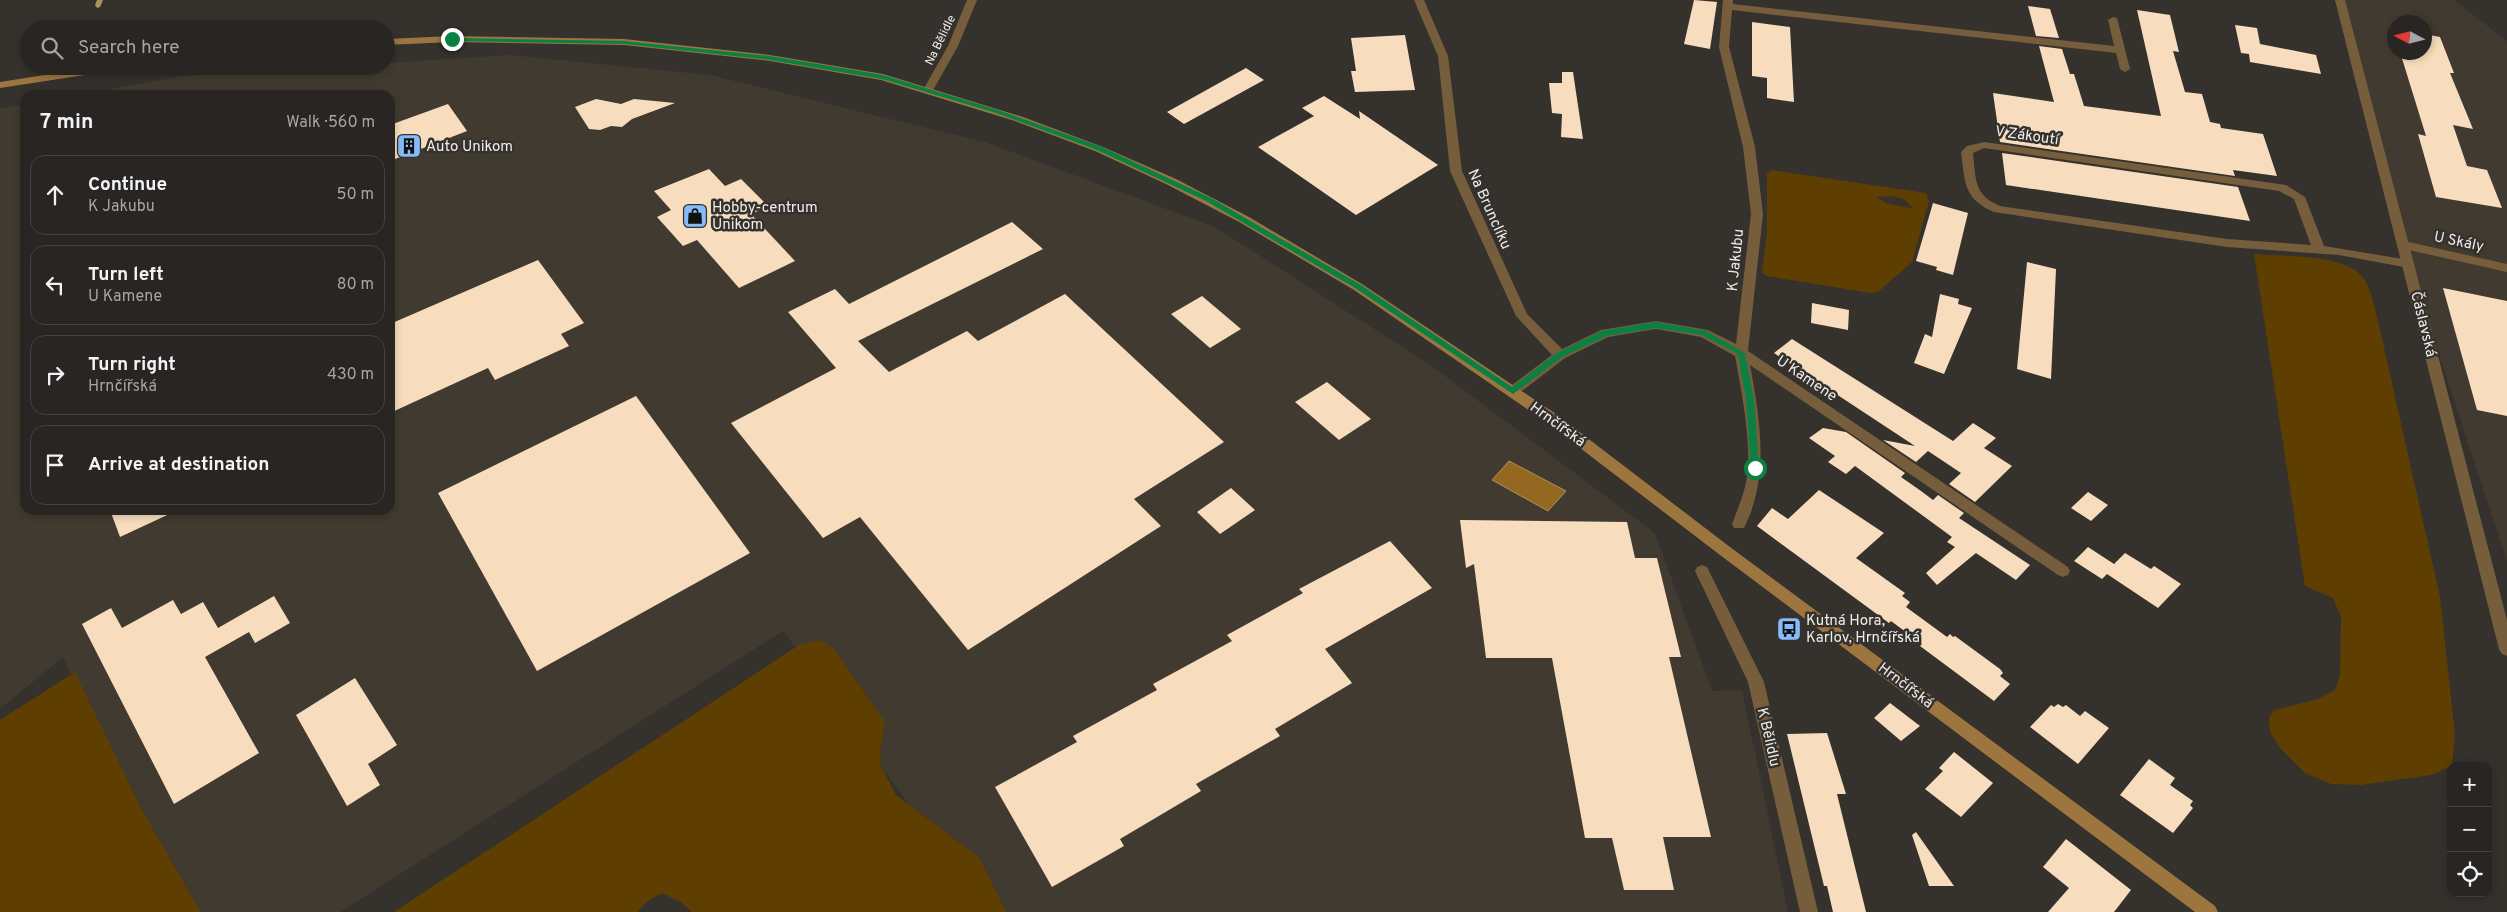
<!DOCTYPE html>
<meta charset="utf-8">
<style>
body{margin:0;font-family:Overpass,sans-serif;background:#302d2a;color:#f1f3f6}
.controls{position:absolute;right:15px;bottom:15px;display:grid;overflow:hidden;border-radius:10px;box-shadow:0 2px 8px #0003}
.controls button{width:45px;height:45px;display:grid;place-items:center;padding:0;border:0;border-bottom:1px solid #444240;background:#282522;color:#f1f3f6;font:25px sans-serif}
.compass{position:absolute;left:2387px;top:15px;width:45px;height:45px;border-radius:50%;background:#282522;box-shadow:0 2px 8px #0003;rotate:277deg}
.stop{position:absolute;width:15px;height:15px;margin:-11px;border:4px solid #0b8043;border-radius:50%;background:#fff}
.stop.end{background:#0b8043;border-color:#fff;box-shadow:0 1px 5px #0008}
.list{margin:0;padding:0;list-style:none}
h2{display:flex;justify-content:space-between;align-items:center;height:65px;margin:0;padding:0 20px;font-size:21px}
h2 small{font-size:16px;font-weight:400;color:#a5a5a5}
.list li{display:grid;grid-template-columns:32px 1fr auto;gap:15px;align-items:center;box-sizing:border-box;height:80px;margin:0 10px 10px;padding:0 10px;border:1px solid #444240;border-radius:15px}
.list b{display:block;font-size:19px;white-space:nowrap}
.list p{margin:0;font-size:16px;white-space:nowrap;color:#a5a5a5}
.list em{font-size:16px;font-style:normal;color:#a5a5a5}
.icon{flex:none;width:28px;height:28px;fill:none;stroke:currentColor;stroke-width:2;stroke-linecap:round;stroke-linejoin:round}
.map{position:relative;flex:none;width:2507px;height:912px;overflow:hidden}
.search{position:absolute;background:#282522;box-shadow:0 2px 8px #0003;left:20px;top:20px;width:375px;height:55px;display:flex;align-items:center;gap:12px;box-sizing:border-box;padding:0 18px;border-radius:28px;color:#a5a5a5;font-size:19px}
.panel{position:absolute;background:#282522;box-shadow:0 2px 8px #0003;left:20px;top:90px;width:375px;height:425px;border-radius:15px}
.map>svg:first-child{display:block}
</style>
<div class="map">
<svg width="2507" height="912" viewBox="0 0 2507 912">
<rect width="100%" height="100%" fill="#35312d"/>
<g fill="#413a30" fill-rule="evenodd">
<path d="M2340,0H2454L2507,41V561L2409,264ZM2394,22H2424V52H2394Z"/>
<path d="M510,55L710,75L985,142L1215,227L1429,364L1655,533L1712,691L1742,690L1788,912H1006L980,858L909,805L881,766L880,753L885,722L799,645L795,647L783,631L340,912H201L142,810L75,673L71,675L63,657L0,709V108L25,104V510H390V95H76L184,76L338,66H386V63Z"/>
</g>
<g fill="#5f3e02" fill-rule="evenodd">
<path d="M1772,170L1926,193L1929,201L1912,262L1878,292L1871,293L1766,276L1762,272L1767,233V173ZM1891,196L1904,199L1914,209L1886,203L1876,197Z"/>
<path d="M2254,254C2283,257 2347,253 2364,279C2374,295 2376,316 2381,334L2440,597L2455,735L2452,766L2431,775L2360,785L2331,784L2305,773L2281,749L2270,732L2269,717L2275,710L2318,699L2335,690L2340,674L2341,617L2333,598L2305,586Z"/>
<path d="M821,640L834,649L885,722L880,753L881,766L896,795L980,858L1006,912H692L681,902L662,893L646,902L638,912H394L799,645Z"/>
<path d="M75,672L142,810L201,912H0V720Z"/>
</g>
<path fill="#956822" stroke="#b0905e" d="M1509,461L1566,491L1548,511L1492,480Z"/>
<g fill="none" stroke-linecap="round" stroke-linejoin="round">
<path stroke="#b0905e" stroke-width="5.5" d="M98,5L100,0"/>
</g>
<g fill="#f7ddbd">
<path d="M1694,0L1717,2L1710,49L1684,44Z"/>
<path d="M2028,6L2050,9L2059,38L2036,36Z"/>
<path d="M2137,10L2170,15L2179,52L2173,51L2185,92L2202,94L2210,122L2220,124L2221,128L2263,134L2277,176L2233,170L2235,176L2000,142L1993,93L2054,102L2039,46L2062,49L2070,74H2074L2084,106L2161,116Z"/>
<path d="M1752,22L1790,27L1794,102L1767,98V78L1752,76Z"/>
<path d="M2235,25L2257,28L2260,44L2316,55L2321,74L2250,62L2249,54L2241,53Z"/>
<path d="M2424,34L2440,37L2454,73H2450L2473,129L2453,125L2467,166L2487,170L2502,208L2436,197L2418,134L2426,136L2400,52H2424Z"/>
<path d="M1405,35L1415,90L1355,92L1351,71H1356L1351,38Z"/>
<path d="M1246,68L1264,80L1184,124L1167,112Z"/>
<path d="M1562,72H1573L1583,139L1561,137L1562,114L1552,113L1549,83H1562Z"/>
<path d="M1324,96L1360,119L1359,111L1438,165L1356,215L1258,147L1314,116L1302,108Z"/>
<path d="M596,99L621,104L634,99L675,103L632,119L622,127L611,126L600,130L589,129L575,107Z"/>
<path d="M448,104L467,131L390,161V125Z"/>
<path d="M2002,153L2238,187L2250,221L2006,185Z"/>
<path d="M709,169L725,186L741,179L768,206L751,214L795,261L739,288L697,240L683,246L657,217L671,210L654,191Z"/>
<path d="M1933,203L1968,213L1953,275L1936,270L1937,267L1916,261Z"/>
<path d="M1012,222L1043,249L858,341L889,372L967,331L978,341L1065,294L1224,442L1134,499L1161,526L968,650L860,517L823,538L731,423L836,368L788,312L835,289L849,304Z"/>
<path d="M538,260L584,323L561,334L569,346L495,380L488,368L390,413V324Z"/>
<path d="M2027,262L2056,269L2051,379L2017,369Z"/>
<path d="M2443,288L2507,301V416L2477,410Z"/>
<path d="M1940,294L1959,299L1958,304L1972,308L1944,374L1914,363L1925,334L1932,337Z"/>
<path d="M1202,296L1241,329L1210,348L1171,314Z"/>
<path d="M1812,303L1849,310L1848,330L1811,323Z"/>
<path d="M1792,339L1953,441L1973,423L1996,438L1984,448L2012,466L1975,502L1949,484L1961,473L1928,451L1916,462L1883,440L1915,446L1774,353Z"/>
<path d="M1327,382L1371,419L1339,440L1295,402Z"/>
<path d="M636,396L750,553L537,671L438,493Z"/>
<path d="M1823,428L1846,432L1905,473L1901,477L1921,491L1933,500L1938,495L1964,513L1959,518L2030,565L2016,580L1976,553L1937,585L1926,573L1955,547L1947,542L1952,537L1855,466L1846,474L1828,462L1835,456L1809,438Z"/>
<path d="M1231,488L1255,510L1220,534L1197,512Z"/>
<path d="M1819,490L1884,533L1856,558L1905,593L1902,596L1910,602L1906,607L1947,637L1950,634L1953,637L1955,636L2000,669L2003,673L2000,676L2010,684L1994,701L1920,646L1922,644L1891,621L1889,623L1757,526L1772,508L1788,519Z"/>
<path d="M2088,492L2108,505L2091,521L2071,508Z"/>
<path d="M110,510H178L120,537Z"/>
<path d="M1460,520L1627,522L1635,558H1657L1681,657H1669L1711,837H1663L1674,890H1624L1612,838H1585L1552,658H1486L1474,564L1466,568Z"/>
<path d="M1390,541L1432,588L1325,649L1352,683L1275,729L1280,736L1196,784L1201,791L1120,839L1124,846L1052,887L995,787L1077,742L1073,736L1157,690L1153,684L1232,641L1227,635L1303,593L1299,589Z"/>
<path d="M2088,547L2114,564L2125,553L2151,569L2154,566L2181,584L2158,608L2107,574L2102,579L2074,561Z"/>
<path d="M274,596L290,623L255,643L249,632L205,657L259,753L174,804L82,624L111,608L122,628L173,600L181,614L203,602L218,628Z"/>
<path d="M355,678L397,745L368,764L380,785L347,806L296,715Z"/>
<path d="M1890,703L1920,726L1901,741L1874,718Z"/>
<path d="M2058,704L2063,707L2066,705L2080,716L2085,711L2109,728L2078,764L2030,727L2051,705L2054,707Z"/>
<path d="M1827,733L1846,794H1837L1866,912H1833L1827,886H1824L1787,734Z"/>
<path d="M1954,752L1993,783L1961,817L1925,789L1943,771L1939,768Z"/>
<path d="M2149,759L2175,778L2170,785L2193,801L2190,805L2193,808L2173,833L2120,795Z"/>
<path d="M1916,832L1954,886H1929L1912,835Z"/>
<path d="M2066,839L2131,890L2114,912H2048L2069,888L2043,867Z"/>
</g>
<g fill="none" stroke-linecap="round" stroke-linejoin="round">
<g fill="#765e3d" fill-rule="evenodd">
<path d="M967,0H977L958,46L932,92H924L923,90L948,46Z"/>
<path d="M1414,0H1424L1448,56L1462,171L1527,314L1562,349L1601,330L1656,321L1708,330L1736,344L1751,214L1743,147L1719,47L1723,0H1733V4L2114,46L2108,20L2113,17L2117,18L2130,69L2125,72L2120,69L2116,53L1732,10L1729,47L1755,147L1763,214L1748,351L2068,567L2070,571L2068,575L2063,577L2058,575L1750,365C1760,419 1770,477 1744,528H1734L1732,524C1739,506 1747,487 1748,468C1750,434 1741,389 1735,356L1701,337L1656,329L1608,337L1565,358L1518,394H1508L1506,391L1508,388L1552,355L1516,316L1450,171L1438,56Z"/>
<path d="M1984,142L2286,185L2305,197L2324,246L2409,260L2415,264L2409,268L2339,255L2227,247L1994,212C1963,199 1965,181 1961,152L1967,146ZM1984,148L2279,191L2294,199L2311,245L2227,239L2000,206C1973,195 1976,178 1973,153Z"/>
<path d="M2404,241L2507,264V272L2400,248L2398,245Z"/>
<path d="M1702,565L1707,567L1764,682L1818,912H1800L1748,682L1695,571L1697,567Z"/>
</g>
<path fill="#765e3d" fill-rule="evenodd" d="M2335,0H2345L2507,620V656L2502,654L2499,649Z"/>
<g fill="#9c753f" fill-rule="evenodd">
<path d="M452,36L624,39L770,55L883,74L1023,117L1103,147L1176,179L1249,217L1362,284L1556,414L1730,547L2215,906L2218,912H2195L1720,555L1546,422L1354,290L1241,223L1168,185L1095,151L1015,121L881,80L770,61L624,45L452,42L386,45V39Z"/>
<path d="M102,66H129L124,69L0,88V82Z"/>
</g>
</g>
<path fill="#0b8043" d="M450,38L624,41L770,56L883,75L1001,111L1102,147L1211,198L1361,285L1512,387L1557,353L1602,331L1656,322L1706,331L1745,353L1754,400L1759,468L1755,471L1751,468L1746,400L1738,354L1702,335L1656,328L1607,336L1562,357L1513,394L1355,288L1206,201L1097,150L996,113L882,79L770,60L624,44L452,41Z"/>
<defs>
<symbol id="building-square" viewBox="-11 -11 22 22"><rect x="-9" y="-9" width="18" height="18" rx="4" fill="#86bbfb" stroke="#35312d"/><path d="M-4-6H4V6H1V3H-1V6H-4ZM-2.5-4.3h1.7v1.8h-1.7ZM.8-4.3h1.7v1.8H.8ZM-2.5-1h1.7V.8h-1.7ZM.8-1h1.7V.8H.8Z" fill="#111"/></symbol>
<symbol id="shop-square" viewBox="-11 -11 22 22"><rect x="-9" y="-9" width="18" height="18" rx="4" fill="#86bbfb" stroke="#35312d"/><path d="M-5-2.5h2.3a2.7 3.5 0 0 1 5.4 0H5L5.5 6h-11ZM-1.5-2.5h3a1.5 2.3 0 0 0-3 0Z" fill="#111"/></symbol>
<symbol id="bus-square" viewBox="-11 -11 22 22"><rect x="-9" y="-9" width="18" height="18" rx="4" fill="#86bbfb" stroke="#35312d"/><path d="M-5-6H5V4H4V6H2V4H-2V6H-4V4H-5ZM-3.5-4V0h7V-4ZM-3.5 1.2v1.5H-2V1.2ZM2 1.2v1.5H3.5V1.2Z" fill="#111"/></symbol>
</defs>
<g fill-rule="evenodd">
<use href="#building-square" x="395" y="132" width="28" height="28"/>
<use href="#shop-square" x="681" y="202" width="28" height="28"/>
<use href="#bus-square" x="1775" y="615" width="28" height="28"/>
</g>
<g text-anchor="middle" stroke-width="5" stroke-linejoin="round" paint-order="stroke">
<g font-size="12" fill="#efedea" stroke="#35312d">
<text transform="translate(940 40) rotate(-64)" y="4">Na Bělidle</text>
</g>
<g font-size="15" fill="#efedea" stroke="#35312d">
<text transform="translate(2027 135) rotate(8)" y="5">V Zákoutí</text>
<text transform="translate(1490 209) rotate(66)" y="5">Na Brunclíku</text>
<text transform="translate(2459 241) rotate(12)" y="5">U Skály</text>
<text transform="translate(1735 260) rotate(-84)" y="5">K Jakubu</text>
<text transform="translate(2424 324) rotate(76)" y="5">Čáslavská</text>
<text transform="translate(1807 378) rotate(34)" y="5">U Kamene</text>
<text transform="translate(1558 424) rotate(36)" y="5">Hrnčířská</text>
<text transform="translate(1906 685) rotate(37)" y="5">Hrnčířská</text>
<text transform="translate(1769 737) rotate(77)" y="5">K Bělidlu</text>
</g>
<g font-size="15" fill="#efedea" stroke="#35312d" text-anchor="start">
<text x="426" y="151">Auto Unikom</text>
<text x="712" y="212">Hobby-centrum<tspan x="712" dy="17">Unikom</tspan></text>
<text x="1806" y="625">Kutná Hora,<tspan x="1806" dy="17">Karlov, Hrnčířská</tspan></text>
</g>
</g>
</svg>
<div class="controls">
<button>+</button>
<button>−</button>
<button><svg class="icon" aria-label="locate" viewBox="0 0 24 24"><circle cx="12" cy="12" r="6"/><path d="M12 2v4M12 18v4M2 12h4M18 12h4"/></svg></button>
</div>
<svg class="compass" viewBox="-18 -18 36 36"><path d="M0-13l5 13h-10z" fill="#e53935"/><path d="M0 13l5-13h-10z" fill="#a5a5a5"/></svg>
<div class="stop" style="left:1755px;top:468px"></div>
<div class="stop end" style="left:452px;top:39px"></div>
<div class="search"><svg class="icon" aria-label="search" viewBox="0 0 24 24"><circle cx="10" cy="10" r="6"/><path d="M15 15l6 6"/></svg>Search here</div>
<section class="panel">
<h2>7 min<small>Walk · 560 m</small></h2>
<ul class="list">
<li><svg class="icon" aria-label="ahead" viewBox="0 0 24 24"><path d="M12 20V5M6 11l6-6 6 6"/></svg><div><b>Continue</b><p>K Jakubu</p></div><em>50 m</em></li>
<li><svg class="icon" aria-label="left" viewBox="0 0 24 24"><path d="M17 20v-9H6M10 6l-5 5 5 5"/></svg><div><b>Turn left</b><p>U Kamene</p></div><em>80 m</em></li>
<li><svg class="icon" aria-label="right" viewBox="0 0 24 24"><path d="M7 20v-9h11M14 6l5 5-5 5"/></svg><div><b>Turn right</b><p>Hrnčířská</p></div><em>430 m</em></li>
<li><svg class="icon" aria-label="arrive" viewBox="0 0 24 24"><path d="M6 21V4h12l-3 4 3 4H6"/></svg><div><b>Arrive at destination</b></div></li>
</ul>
</section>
</div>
